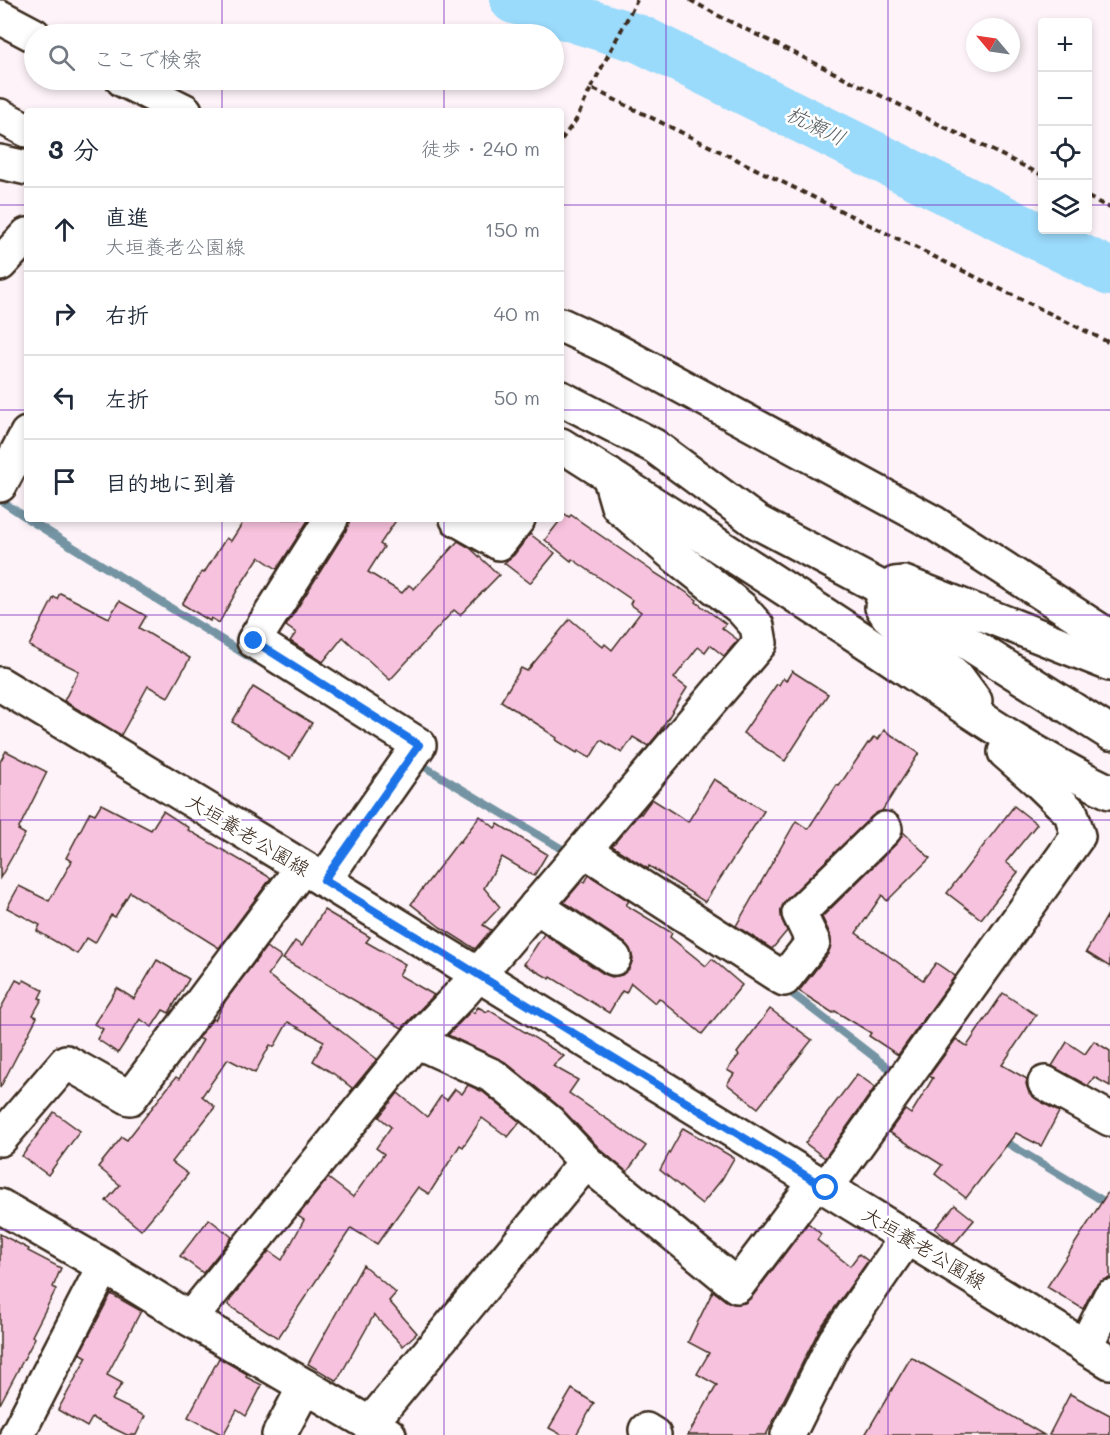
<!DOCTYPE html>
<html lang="ja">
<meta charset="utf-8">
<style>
body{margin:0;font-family:Mali,"Klee One",sans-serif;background:#f2f2f3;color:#1f2937}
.controls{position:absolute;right:18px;top:18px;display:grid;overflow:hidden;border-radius:6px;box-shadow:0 3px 9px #0003}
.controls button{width:54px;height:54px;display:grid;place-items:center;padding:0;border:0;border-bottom:2px solid #e0e1e3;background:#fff;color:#1f2937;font:30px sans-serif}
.compass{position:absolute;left:966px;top:18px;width:54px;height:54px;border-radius:50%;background:#fff;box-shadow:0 3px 9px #0003;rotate:299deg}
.stop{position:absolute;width:18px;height:18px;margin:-14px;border:4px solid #1a73e8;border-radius:50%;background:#fff}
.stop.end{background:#1a73e8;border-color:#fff;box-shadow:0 2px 6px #0008}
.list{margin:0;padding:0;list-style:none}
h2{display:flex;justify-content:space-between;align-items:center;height:78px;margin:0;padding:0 24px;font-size:26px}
h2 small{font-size:20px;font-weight:400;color:#747a83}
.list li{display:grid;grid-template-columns:39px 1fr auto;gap:18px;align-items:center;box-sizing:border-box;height:84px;padding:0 24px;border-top:2px solid #e0e1e3}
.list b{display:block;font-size:22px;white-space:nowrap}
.list p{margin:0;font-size:20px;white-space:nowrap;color:#747a83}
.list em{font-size:20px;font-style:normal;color:#747a83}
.icon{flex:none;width:33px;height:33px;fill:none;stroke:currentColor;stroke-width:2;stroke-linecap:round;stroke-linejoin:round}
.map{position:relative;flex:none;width:1110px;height:1435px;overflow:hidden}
.search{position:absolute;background:#fff;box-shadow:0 3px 9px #0003;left:24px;top:24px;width:540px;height:66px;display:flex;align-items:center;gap:15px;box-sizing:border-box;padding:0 21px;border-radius:33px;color:#747a83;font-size:22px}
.panel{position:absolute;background:#fff;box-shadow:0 3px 9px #0003;left:24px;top:108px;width:540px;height:414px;border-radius:6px}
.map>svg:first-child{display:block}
</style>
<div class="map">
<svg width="1110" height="1435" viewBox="0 0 1110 1435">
<rect width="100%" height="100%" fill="#fdf3f8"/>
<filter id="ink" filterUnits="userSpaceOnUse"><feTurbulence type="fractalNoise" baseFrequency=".0167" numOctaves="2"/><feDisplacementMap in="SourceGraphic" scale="12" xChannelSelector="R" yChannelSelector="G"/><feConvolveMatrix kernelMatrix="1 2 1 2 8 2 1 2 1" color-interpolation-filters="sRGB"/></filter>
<g filter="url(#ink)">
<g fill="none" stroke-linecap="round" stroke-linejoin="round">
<g stroke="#7494a3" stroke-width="8">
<path d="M0,500L27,518"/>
<path d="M28,519L254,660"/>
<path d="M415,761L562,849L571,856"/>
<path d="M782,988L794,995L899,1076"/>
<path d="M999,1138L1110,1205"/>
</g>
<path stroke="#9adafb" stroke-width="48" d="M514,0L640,39L1110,272"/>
</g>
<g fill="#f7c2dd" stroke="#3b2a1e" stroke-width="1.5">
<path d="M565,514L569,517L571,515L652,571L680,589V588L697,600L696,602L726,624L722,628L738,640L724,656L710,645L705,652L698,647L674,678L687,688L658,734L648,746L633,737L622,753L601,740L590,758L578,751L577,753L556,740L557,738L545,730V729L501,701L521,668L527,671L570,619L603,647L605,644L612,650L641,612L630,604L632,600L572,559L571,561L545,540Z"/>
<path d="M245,519H309L277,569L259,557L238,589L219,623L211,618L210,621L182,604L202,572L204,573L226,538L231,541Z"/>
<path d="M350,519H397L380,544L384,547L368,572L402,593L409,585L414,589L458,541L470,548L499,575L460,615L454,610L390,680L343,637L323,662L290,641L296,633L286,626L347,529Z"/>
<path d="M530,534L555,553L530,583L504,563L514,555Z"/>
<path d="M60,593L109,618L119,601L146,616L139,628L190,658L168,697L148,686L121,735L64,701L79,671L29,646L54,597L57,599Z"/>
<path d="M792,671L828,694L785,761L743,733L777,684L779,685L783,678L786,681Z"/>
<path d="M253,687L312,723L290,759L232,722Z"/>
<path d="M884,730L919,753L882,811L872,816L786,900L781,910L782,920L787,931L772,949L736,926L796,821L808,829L837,785L839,786L868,743L869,744L874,737L878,740Z"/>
<path d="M6,751L47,772L18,830L25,834L0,878V762Z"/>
<path d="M714,779L764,811L705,902L649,866L648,869L612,846L640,813L641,814L652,799L688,822Z"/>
<path d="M101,804L151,830L163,811L189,828L188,830L271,878L219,948L130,892L115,917L111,915L95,943L87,938L77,954L37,931L40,925L7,908L19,886L49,901L72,861L66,858L90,812L95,814Z"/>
<path d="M1014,806L1037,824L1006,862L1018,872L981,919L947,893Z"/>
<path d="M480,816L495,828L498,824L547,854L534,876L502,857L484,888L500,907L483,925L491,930L475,949L440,927L411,904L459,841L460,842Z"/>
<path d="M903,832L930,858L887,901L882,895L856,933L923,980L936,963L955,976L898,1055L869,1036L871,1033L835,1011L833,1013L799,991L828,954L831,945L830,934L822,917L898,842Z"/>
<path d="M589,875L629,901L626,905L672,933L670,937L706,966L712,959L742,985L702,1034L659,998L655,1003L631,983L626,993L622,991L609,1013L551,977L550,979L524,964L544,934L604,974L612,977L622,975L629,969L633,959L630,949L625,943L564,902L582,881L585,882Z"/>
<path d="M324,910L370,937L366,942L405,964L399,975L434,995L402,1028L283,959L295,941L302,946Z"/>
<path d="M1110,911V967L1086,952Z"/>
<path d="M266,947L281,957L268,975L377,1059L350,1092L352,1088L334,1074L313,1061L324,1041L288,1022L274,1047L270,1045L255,1073L228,1059L202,1096L215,1107L172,1162L188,1174L141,1230L106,1201L120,1185L98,1167L122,1137L127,1140L176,1077L179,1079L203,1040L198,1038L213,1019L215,1020L226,1000Z"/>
<path d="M157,960L189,979L169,1013L163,1010L152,1027L140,1019L118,1053L97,1039L103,1029L94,1024L117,988L134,999Z"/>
<path d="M16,980L22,983L24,980L43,990L39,998L42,999L33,1015L37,1017L0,1088V1010Z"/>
<path d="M1003,993L1036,1015L1002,1065L1027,1079L1026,1084L1029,1093L1036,1099L1059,1112L1041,1146L1016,1133L966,1198L935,1174L942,1165L889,1132L905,1110L911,1114L933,1078L929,1076L956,1039L967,1046Z"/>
<path d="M478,1007L487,1012L489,1010L564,1056L553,1066L578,1080L569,1093L646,1146L627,1172L599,1148L561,1108L505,1062L448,1035L471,1011L474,1013Z"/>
<path d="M770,1009L812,1040L758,1108L727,1084L734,1074L727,1070L739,1055L737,1053Z"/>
<path d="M1094,1041L1110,1051V1086L1094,1077L1088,1086L1052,1066L1067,1042L1085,1054Z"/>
<path d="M857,1074L875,1087L825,1158L805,1143Z"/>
<path d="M468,1085L483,1092L520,1122L508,1137L482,1118L463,1147L460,1145L429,1194L418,1187L377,1244L351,1228L278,1338L228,1305L232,1297L269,1251L282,1260L304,1220L298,1216L328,1178L353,1197L384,1154L376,1148L391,1127L379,1117L398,1093L427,1117L441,1096L447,1100L455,1089L462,1094Z"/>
<path d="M54,1112L80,1131L48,1175L22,1156Z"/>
<path d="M683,1128L734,1158L722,1179L702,1204L660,1170Z"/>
<path d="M1110,1189V1278L1099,1282L1093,1289L1083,1309L1047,1287Z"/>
<path d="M955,1205L974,1220L954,1244L935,1229Z"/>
<path d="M209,1219L232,1237L203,1273L180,1256Z"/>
<path d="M808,1223L821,1234L817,1240L850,1266L859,1254L868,1261L819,1330L766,1435H688L717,1385L697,1374L709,1353L688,1342L713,1291L725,1300L734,1304L745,1303L752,1297Z"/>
<path d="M0,1234L29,1249L28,1251L61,1268L53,1287L56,1289L32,1336L35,1338L0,1404Z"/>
<path d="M363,1265L396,1293L389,1301L417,1333L403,1346L374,1315L337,1381L308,1364Z"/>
<path d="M111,1294L141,1311L107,1375L122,1383L112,1400L145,1416L136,1435H127L92,1418L87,1427L58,1410L87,1357L80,1353Z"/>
<path d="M911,1357L1044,1435H865Z"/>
<path d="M219,1358L247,1374L246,1377L262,1385L246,1416L237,1410L223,1435L188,1417Z"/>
<path d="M572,1389L594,1403L576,1435H562L549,1428Z"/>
<path d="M1070,1394L1110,1415V1435H1049Z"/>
</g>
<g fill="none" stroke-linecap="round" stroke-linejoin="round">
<defs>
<g id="minor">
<path d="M0,17L34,35"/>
<path d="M123,80L185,111"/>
<path d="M0,116L27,130"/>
<path d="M0,162L27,168"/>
<path d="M0,264L27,235"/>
<path d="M561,325L613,349L934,523L1110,637"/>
<path d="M561,398L654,446L757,522L878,586L1110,733"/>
<path d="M561,445C666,511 770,579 874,647C951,698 1026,752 1110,792"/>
<path d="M0,485L27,434"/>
<path d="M457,519L499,543L518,519"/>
<path d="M895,584L904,583L1110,664"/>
<path d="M881,591L884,597L882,607L888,616L958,678L975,701"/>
<path d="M584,850L784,979L813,942L799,913L885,829"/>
<path d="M324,880L419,745L254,641L331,519"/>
<path d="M536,906L614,958"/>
<path d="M416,1041L493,1076L549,1122L586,1162"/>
<path d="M1045,1083L1110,1119"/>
<path d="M0,1139L66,1062L130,1098L302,868"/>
<path d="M826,1188L1078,836L1071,813L1037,780L1005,752"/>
<path d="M0,1206L104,1266L190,1319L389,1435"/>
<path d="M190,1319L416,1041L464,991L760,643L757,626L741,608L673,554L618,506L609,475"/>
<path d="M1085,1347L1110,1297"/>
<path d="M370,1424L586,1162L737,1286L816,1182"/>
<path d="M646,1430L654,1435"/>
<path d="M17,1435L104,1266"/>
<path d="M279,1435L305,1386"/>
<path d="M788,1435L835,1341L907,1237"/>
</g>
<path id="major" d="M0,684L324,880L1110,1362"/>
</defs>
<use href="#minor" stroke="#3b2a1e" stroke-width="38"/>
<use href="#major" stroke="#3b2a1e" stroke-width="38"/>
<g stroke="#3b2a1e" stroke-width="4" stroke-dasharray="6 4.5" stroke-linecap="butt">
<path d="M690,0L721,17L1042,175"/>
<path d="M591,88L637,0"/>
<path d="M561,140L576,120L591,88L1110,343"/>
<path d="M1088,197L1110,208"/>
</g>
<use href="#minor" stroke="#fff" stroke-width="33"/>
<use href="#major" stroke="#fff" stroke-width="33"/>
</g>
</g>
<g fill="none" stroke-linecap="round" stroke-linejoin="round" filter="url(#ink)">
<path stroke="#1a73e8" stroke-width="8" d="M254,641L419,745L324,880L826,1188"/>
</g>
<path fill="none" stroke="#7b2cbf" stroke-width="1.5" stroke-opacity="0.55" d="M222,0V34M444,0V34M666,0V1435M888,0V1435M222,80V111M444,80V111M0,205H27M561,205H1042M1088,205H1110M0,410H27M561,410H1110M222,519V1435M444,519V1435M0,615H1110M0,820H1110M0,1025H1110M0,1230H1110"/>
<g text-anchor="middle" stroke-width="5" stroke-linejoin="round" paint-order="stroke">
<g font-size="20" fill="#3b2a1e" stroke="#fff">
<text transform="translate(248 835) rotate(31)" y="7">大垣養老公園線</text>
<text transform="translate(924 1248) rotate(31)" y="7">大垣養老公園線</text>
</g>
<g font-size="21" font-style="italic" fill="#585f60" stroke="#fff">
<text transform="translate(816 126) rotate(26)" y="7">杭瀬川</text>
</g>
</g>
</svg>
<div class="controls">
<button>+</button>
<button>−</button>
<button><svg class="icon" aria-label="locate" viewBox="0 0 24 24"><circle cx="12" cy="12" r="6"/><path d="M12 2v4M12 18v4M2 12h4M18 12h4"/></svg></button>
<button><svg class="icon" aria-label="layers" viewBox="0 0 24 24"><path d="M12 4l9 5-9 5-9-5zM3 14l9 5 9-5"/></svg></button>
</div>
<svg class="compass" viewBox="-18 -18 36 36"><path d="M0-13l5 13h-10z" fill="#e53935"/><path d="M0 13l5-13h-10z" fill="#747a83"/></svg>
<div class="stop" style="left:826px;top:1188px"></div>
<div class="stop end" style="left:254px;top:641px"></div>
<div class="search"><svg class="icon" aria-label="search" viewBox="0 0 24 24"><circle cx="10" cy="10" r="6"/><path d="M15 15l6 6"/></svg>ここで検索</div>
<section class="panel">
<h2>3 分<small>徒歩 · 240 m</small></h2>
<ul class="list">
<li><svg class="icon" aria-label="ahead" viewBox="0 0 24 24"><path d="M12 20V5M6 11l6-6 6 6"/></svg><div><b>直進</b><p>大垣養老公園線</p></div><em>150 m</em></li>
<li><svg class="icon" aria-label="right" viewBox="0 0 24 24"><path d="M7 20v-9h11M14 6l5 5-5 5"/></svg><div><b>右折</b></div><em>40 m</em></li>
<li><svg class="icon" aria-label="left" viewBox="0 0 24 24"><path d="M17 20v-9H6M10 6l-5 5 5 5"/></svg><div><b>左折</b></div><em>50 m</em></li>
<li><svg class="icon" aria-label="arrive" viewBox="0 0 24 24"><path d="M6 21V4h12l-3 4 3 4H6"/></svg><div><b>目的地に到着</b></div></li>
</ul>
</section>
</div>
